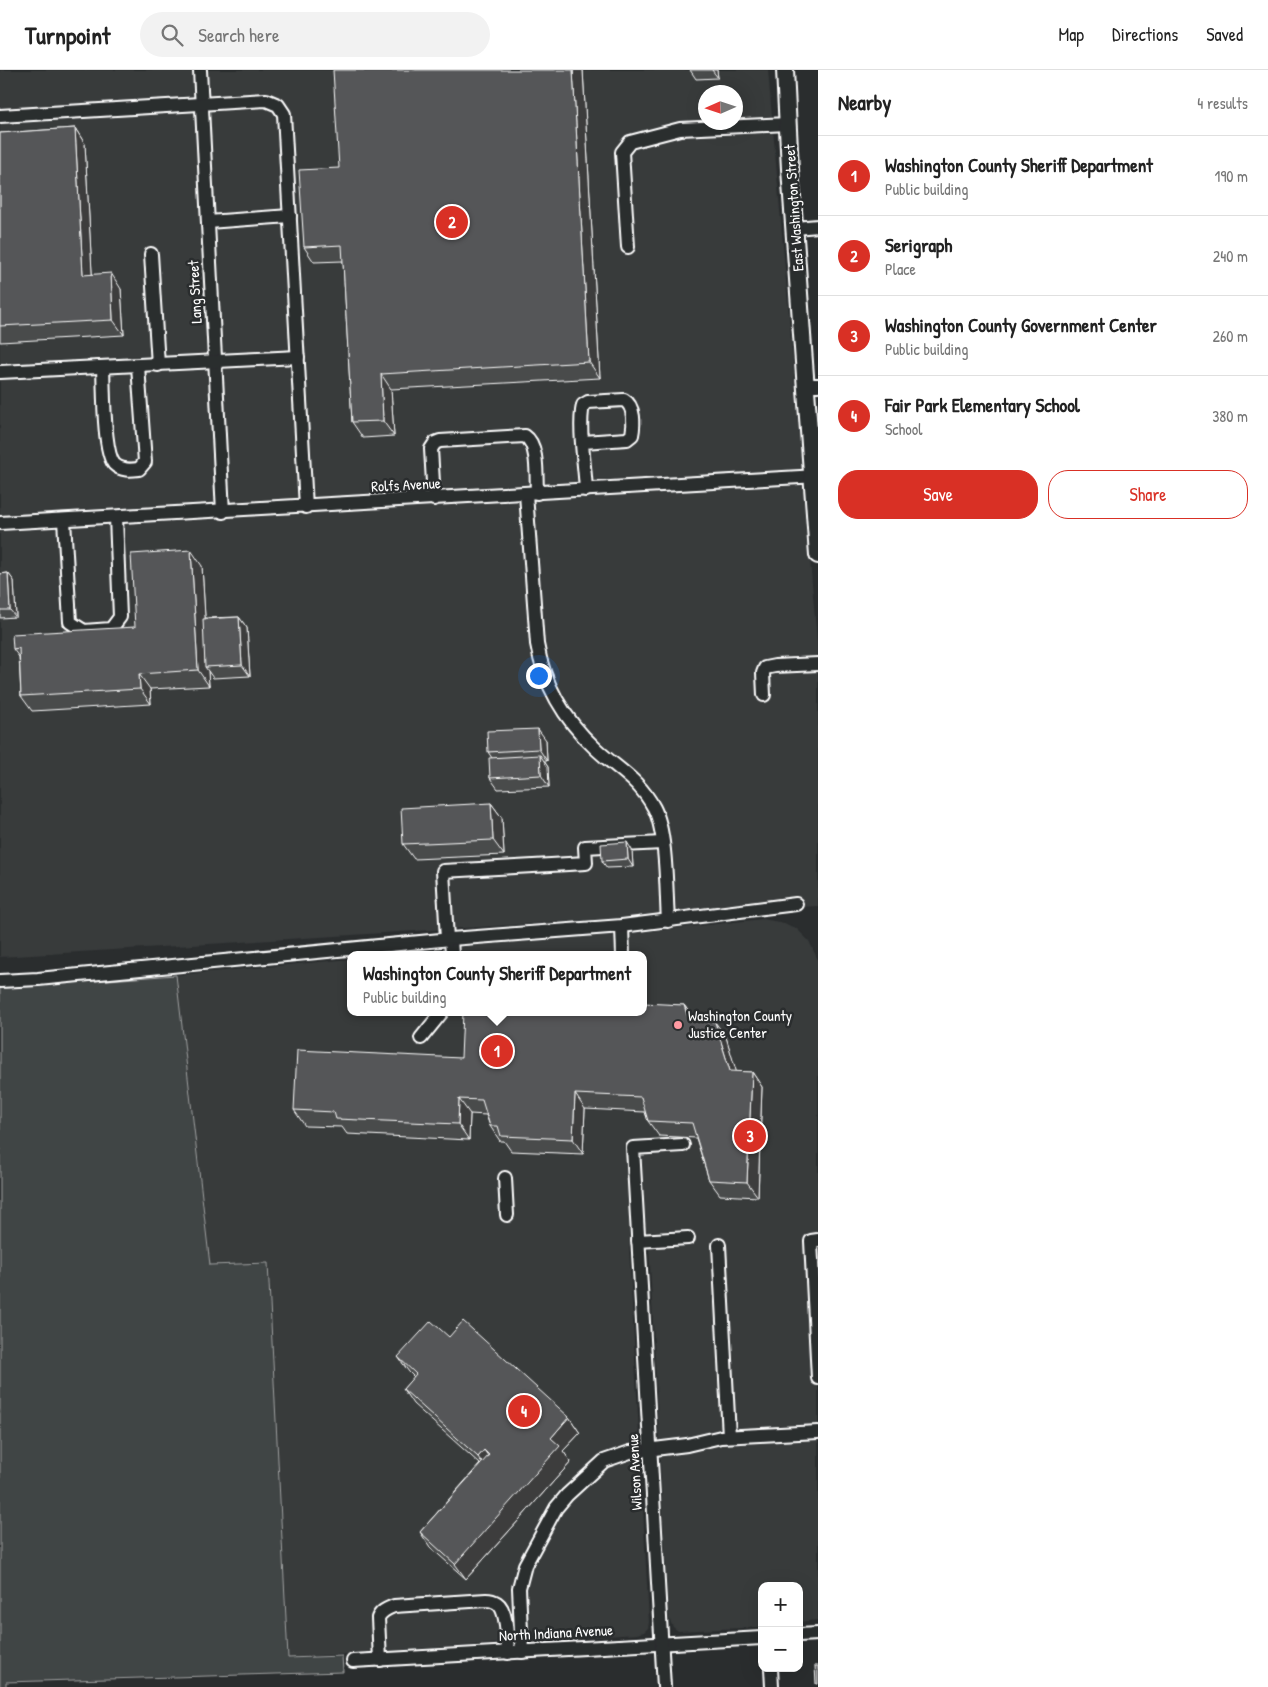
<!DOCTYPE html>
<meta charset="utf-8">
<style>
body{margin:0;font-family:"Patrick Hand",sans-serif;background:#f2f2f2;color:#222}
.controls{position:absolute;right:15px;bottom:15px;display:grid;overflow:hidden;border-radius:10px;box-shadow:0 5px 20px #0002}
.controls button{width:45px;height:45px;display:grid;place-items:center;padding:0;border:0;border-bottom:1px solid #e0e0e0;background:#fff;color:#222;font:25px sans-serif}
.compass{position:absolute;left:698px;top:15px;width:45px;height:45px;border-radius:50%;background:#fff;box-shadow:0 5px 20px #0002;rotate:267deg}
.you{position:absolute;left:538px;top:605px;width:18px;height:18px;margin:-12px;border:4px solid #fff;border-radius:50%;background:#1a73e8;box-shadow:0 0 0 8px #1a73e833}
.badge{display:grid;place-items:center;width:32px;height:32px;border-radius:50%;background:#d93025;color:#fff;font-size:16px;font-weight:700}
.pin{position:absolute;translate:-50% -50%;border:2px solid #fff;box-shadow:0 1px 5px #0006}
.popup{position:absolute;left:347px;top:881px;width:300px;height:65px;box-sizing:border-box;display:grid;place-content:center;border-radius:10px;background:#fff;filter:drop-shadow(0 1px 4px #0005);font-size:16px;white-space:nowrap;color:#767676}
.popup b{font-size:19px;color:#222}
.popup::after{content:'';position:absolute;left:50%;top:100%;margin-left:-10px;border:10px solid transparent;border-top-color:#fff}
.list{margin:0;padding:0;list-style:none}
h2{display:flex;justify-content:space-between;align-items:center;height:65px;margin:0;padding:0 20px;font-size:21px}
h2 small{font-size:16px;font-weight:400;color:#767676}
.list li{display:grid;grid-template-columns:32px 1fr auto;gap:15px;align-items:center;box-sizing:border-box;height:80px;padding:0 20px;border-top:1px solid #e0e0e0}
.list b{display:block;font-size:19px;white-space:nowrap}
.list p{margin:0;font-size:16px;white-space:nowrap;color:#767676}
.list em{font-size:16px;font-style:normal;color:#767676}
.actions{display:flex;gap:10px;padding:15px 20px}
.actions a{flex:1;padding:11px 0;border:1px solid #d93025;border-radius:20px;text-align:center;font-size:18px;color:#d93025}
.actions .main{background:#d93025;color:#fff}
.icon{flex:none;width:28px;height:28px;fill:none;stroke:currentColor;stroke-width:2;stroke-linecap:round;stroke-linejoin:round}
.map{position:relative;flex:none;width:818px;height:1617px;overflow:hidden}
header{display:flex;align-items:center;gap:30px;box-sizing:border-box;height:70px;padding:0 25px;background:#fff;border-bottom:1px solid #e0e0e0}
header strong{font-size:24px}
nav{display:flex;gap:28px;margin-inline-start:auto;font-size:18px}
.search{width:350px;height:45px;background:#f2f2f2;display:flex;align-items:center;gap:12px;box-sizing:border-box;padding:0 18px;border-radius:28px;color:#767676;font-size:19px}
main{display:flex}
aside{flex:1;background:#fff}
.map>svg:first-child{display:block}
</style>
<header>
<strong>Turnpoint</strong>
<div class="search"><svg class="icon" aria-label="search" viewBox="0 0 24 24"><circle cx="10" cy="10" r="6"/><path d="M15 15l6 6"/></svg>Search here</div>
<nav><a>Map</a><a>Directions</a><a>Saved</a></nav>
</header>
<main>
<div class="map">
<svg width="818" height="1617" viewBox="0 0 818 1617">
<rect width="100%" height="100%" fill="#2a2d2e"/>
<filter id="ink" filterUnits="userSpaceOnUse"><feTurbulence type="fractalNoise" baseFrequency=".02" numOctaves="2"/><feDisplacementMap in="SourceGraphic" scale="10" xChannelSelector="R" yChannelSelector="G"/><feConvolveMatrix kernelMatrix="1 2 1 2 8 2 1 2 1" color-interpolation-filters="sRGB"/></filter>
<g filter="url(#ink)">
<g fill="#373a3b" fill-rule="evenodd">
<path d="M0,0H768L818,583V836L0,887ZM706,22H736V52H706Z"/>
<path d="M763,849L784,853L797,859L809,871L818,890V1550L799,1552V1516H762V1557L678,1561L673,1557L669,1549L667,1529L649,1175L629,1176L649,1552L648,1558L644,1562L637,1564L288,1588L268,1193L210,1195L176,905L351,889V942H643V885H394L562,865L649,861Z"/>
</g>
<path fill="#414445" stroke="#a0a2a2" d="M176,905L210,1195L268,1193L288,1588L342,1586L343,1602L6,1612V1617H0V918Z"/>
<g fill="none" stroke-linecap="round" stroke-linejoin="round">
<defs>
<g id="minor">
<path d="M200,0L223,442"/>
<path d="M0,46L266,30L278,35L284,44L306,437"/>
<path d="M208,152L290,146"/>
<path d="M795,158L818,156"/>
<path d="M628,177L622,82L630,72L680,59L788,54"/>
<path d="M151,184L158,295"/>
<path d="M103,298C104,318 103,380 114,394C121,401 131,400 139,399L145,392L138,296"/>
<path d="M0,302L298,287"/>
<path d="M806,315H818"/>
<path d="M583,372L627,369L632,365C634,355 635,336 624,330L588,332L583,335C578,357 585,397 586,420"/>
<path d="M526,424L537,574C544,615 565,650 595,678C618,700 638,708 654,738C667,763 666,821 668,851"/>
<path d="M434,429L431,379L435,373L440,371L525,366C539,375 536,408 537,423"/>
<path d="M64,450L70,552L84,561L111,559L120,547L116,447"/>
<path d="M0,453L818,406"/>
<path d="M764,625L763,603L765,598L775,596L818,594"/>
<path d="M622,856L623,885"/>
<path d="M447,869L443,801L586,793L585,777L662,773"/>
<path d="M451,869L452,885"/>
<path d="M0,911L38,909L451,869L622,856L796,834"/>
<path d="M421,968L442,942"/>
<path d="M505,1108L507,1145"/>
<path d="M818,1170L811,1171L818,1308"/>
<path d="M638,1171L688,1168"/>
<path d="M719,1175L729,1366"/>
<path d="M799,1565L818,1564"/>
<path d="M522,1582L519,1518L525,1495L556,1438L567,1425L604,1391L630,1382L687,1375L721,1367L818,1362"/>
<path d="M380,1590L378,1548C381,1541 387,1539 394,1536L486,1530C489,1530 494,1531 497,1533C508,1540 507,1571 508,1583"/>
<path d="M353,1591L762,1568"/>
<path d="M771,1598L772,1617"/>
<path d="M664,1617L633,1078L683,1075"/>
</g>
<path id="major" d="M785,0L790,99L818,485"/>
</defs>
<use href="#minor" stroke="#fff" stroke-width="16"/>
<use href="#major" stroke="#fff" stroke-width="20"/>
<use href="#minor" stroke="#2a2d2e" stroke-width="12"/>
<use href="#major" stroke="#2a2d2e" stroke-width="16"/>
</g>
<g fill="#494b4c" stroke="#fff">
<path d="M583,0L600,308L391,319L394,366L363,368L352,352L343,191L314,192L304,177L339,98Z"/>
<path d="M690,0H717L718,8L696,9Z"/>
<path d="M75,58L85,74L92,204L121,219L124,265L0,272V63Z"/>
<path d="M202,496L205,548L239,547L247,558L250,606L213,608L208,601L209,616L150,619L151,634L32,641L21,626L19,587L13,579L135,557Z"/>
<path d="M8,503L14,511L16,547L0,548V504Z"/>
<path d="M546,670L547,691H544L548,697L549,717L498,719L490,708L492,688L488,682Z"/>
<path d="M491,733L502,748L504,785L414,789L403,774Z"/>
<path d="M632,780L633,797L607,798L602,791Z"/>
<path d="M684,935L695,951L726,967L736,1002H752L762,1017L758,1127L720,1125L709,1110L696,1068L659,1066L648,1051L645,1042L585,1039L583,1084L511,1081L504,1071H500L490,1056L486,1045L470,1044L469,1070L347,1064L342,1057L305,1056L294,1040L461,988L503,943Z"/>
<path d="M449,1267L569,1347L580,1363L563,1381L571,1392L466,1509L430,1477L420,1462L480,1394L413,1334L403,1319L414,1307L409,1302L398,1287Z"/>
</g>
<g fill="#3c3d3e" stroke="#fff">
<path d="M573,0H583L600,308L589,292Z"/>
<path d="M712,0H717L718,8Z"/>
<path d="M75,58L85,74L93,220L83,205Z"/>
<path d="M111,203L121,219L124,265L113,250Z"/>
<path d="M381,304L391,319L394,366L383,351Z"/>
<path d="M191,480L202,496L208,597H205L208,601L209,616L198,600Z"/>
<path d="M8,503L14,511L16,547L10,540Z"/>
<path d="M239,547L247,558L250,606L242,595Z"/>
<path d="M139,604L150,619L151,634L140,619Z"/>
<path d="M538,659L546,670L547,691L539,679Z"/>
<path d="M540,685L548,697L549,717L541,705Z"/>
<path d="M491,733L502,748L504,785L493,770Z"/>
<path d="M627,772L632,780L633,797L628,789Z"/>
<path d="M684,935L695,950L700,966L689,951Z"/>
<path d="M715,952L726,967L741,1017L730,1001Z"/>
<path d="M752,1002L762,1017L758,1127L747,1112Z"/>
<path d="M575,1024L585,1039L583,1084L573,1069Z"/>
<path d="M459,1029L470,1044L469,1070L458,1054Z"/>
<path d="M569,1347L580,1363L563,1381L571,1392L466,1509L455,1494L551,1368Z"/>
<path d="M484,1380L495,1396L489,1402L478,1387Z"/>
</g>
<g fill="#555758" stroke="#fff">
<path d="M333,0H573L589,292L381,304L383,351L352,352L342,175L304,177L299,100L339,98Z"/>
<path d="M75,58L83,205L111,203L113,250L0,256V63Z"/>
<path d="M191,480L198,600L139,604L140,619L21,626L19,578L13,579L12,564L135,557L131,484Z"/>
<path d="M8,503L10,540H0V504Z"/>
<path d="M239,547L242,595L205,597L203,549Z"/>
<path d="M538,659L539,679L488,682L487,661Z"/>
<path d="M540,685L541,705L490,708L489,688Z"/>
<path d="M491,733L493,770L403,774L401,738Z"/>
<path d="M627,772L628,789L602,791L601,774Z"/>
<path d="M643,933L684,935L689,951L715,952L730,1001L752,1002L747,1112L709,1110L692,1053L648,1051L641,1027L575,1024L573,1069L501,1066L498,1056H490L482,1030L459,1029L458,1054L336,1049L334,1042L294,1040L297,980L461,988L463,942L503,943V942H643Z"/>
<path d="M431,1251L449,1267L463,1251L569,1347L551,1368L560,1376L455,1494L420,1462L489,1385L484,1380L478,1387L403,1319L416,1304L398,1287Z"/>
<path d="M815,1596H818V1614H816Z"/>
</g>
</g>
<circle fill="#ff9aa2" stroke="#2a2d2e" stroke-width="2" cx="678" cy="955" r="5"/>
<g text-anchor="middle" stroke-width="5" stroke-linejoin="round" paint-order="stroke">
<g font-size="15" fill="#fff" stroke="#2a2d2e">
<text transform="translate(794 138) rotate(-94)" y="5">East Washington Street</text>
<text transform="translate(195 222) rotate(-93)" y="5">Lang Street</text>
<text transform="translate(406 415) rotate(-3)" y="5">Rolfs Avenue</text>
<text transform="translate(635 1402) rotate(-93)" y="5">Wilson Avenue</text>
<text transform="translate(556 1563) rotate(-3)" y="5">North Indiana Avenue</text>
</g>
<g font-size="15" fill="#fff" stroke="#2a2d2e" text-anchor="start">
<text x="688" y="951">Washington County<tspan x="688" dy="17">Justice Center</tspan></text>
</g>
</g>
</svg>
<div class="controls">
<button>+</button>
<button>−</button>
</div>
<svg class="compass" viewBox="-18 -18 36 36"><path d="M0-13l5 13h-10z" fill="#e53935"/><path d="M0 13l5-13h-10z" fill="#767676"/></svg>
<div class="you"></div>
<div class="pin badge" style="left:497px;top:981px">1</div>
<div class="popup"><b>Washington County Sheriff Department</b>Public building</div>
<div class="pin badge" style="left:452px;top:152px">2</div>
<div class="pin badge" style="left:750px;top:1066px">3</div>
<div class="pin badge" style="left:524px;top:1341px">4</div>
</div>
<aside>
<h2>Nearby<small>4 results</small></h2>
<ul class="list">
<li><span class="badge">1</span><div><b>Washington County Sheriff Department</b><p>Public building</p></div><em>190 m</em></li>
<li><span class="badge">2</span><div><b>Serigraph</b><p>Place</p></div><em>240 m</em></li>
<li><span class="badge">3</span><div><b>Washington County Government Center</b><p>Public building</p></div><em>260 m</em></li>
<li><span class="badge">4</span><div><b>Fair Park Elementary School</b><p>School</p></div><em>380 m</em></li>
</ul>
<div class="actions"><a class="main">Save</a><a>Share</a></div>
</aside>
</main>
